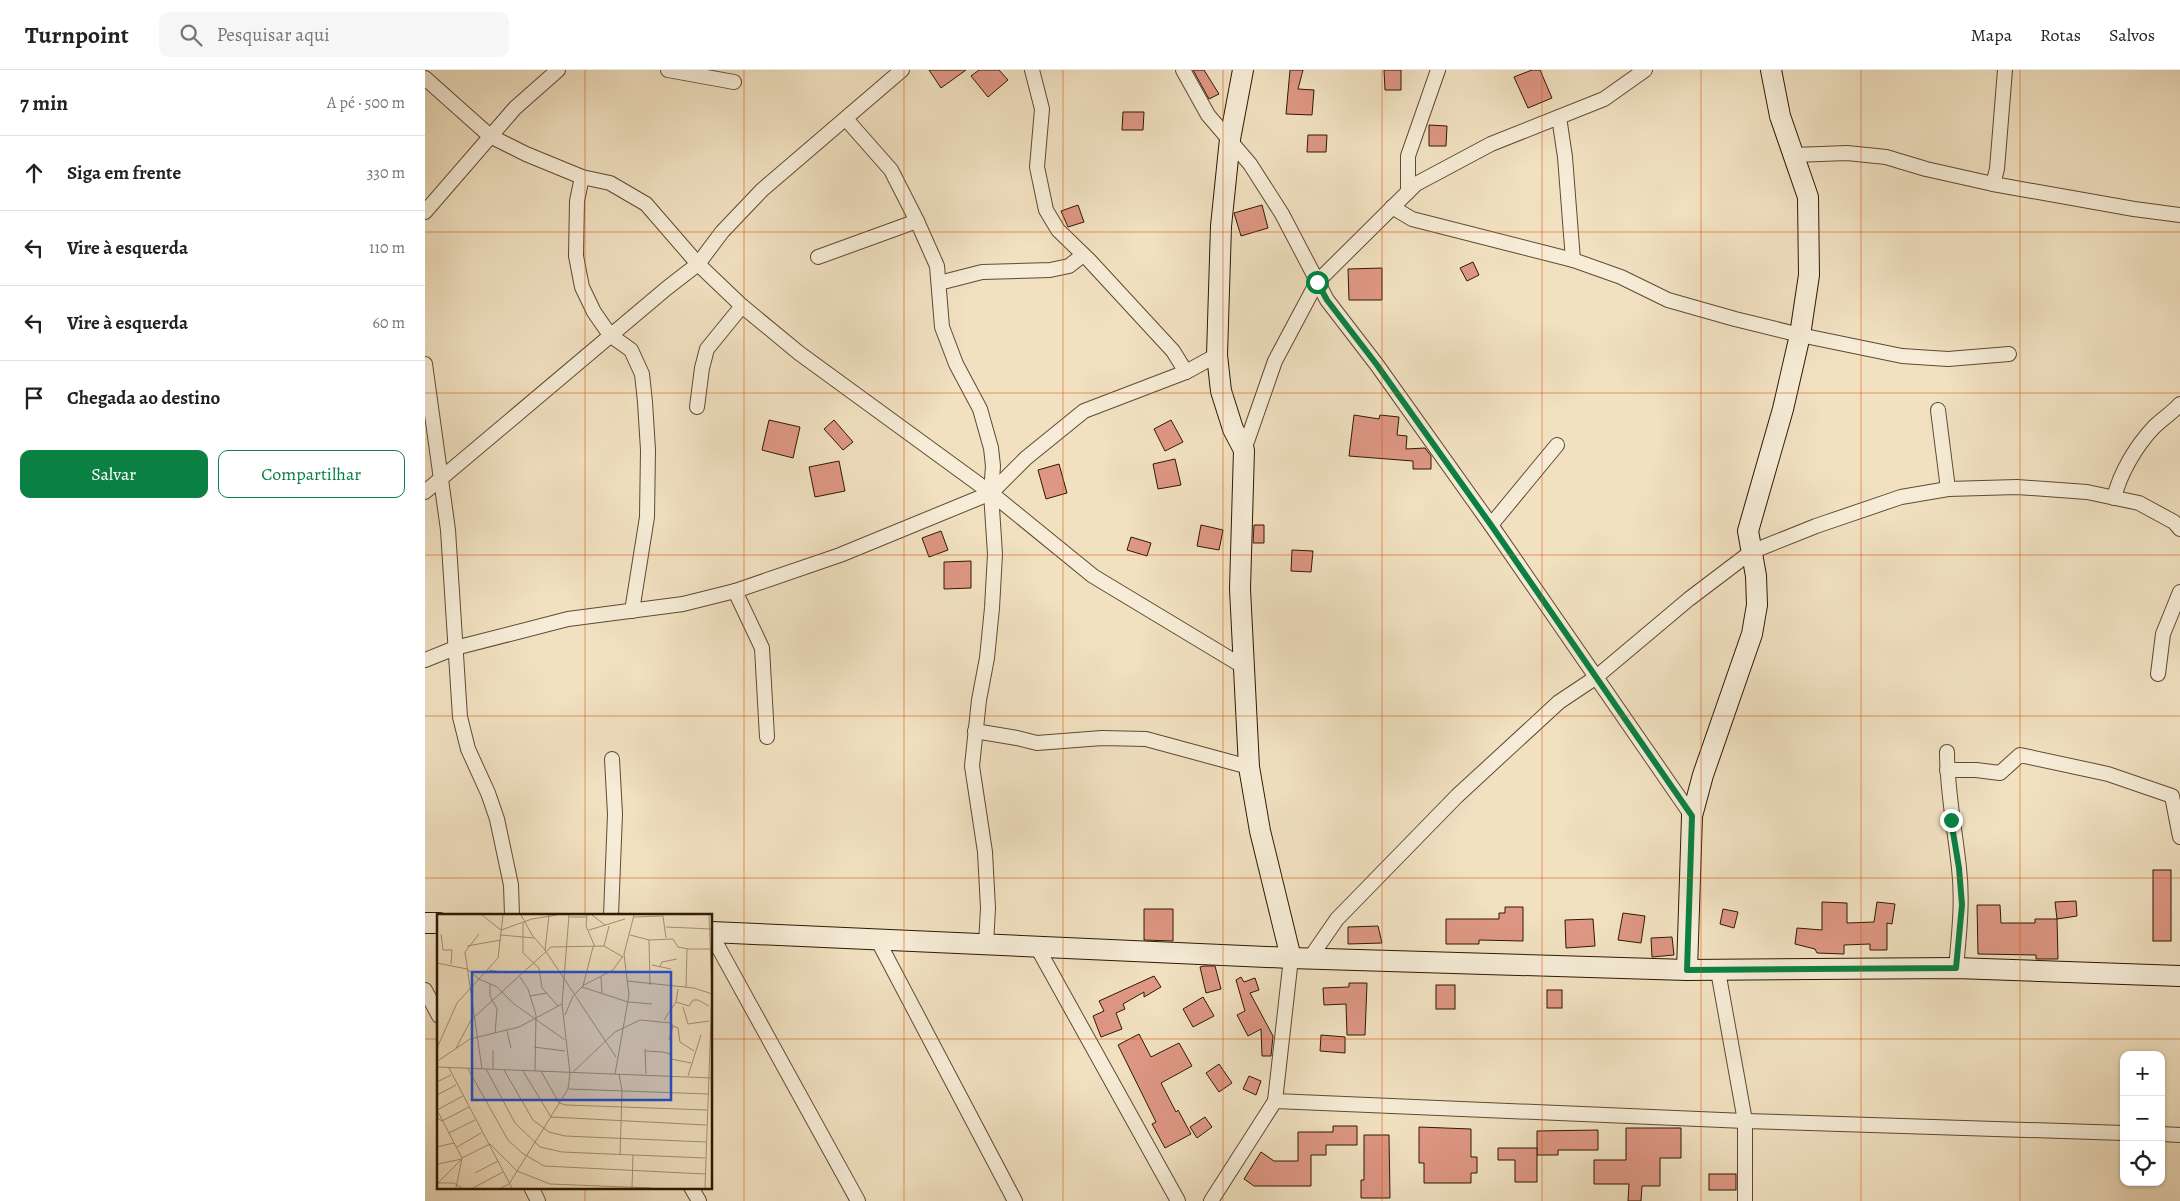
<!DOCTYPE html>
<html lang="pt">
<meta charset="utf-8">
<style>
body{margin:0;font-family:Alegreya,serif;background:#f6f6f6;color:#222}
.controls{position:absolute;right:15px;bottom:15px;display:grid;overflow:hidden;border-radius:10px;box-shadow:0 1px 4px #0004}
.controls button{width:45px;height:45px;display:grid;place-items:center;padding:0;border:0;border-bottom:1px solid #e0e0e0;background:#fff;color:#222;font:25px sans-serif}
.stop{position:absolute;width:15px;height:15px;margin:-11px;border:4px solid #0b8043;border-radius:50%;background:#fff}
.stop.end{background:#0b8043;border-color:#fff;box-shadow:0 1px 5px #0008}
.list{margin:0;padding:0;list-style:none}
h2{display:flex;justify-content:space-between;align-items:center;height:65px;margin:0;padding:0 20px;font-size:21px}
h2 small{font-size:16px;font-weight:400;color:#767676}
.list li{display:grid;grid-template-columns:32px 1fr auto;gap:15px;align-items:center;box-sizing:border-box;height:75px;padding:0 20px;border-top:1px solid #e0e0e0}
.list b{display:block;font-size:19px;white-space:nowrap}
.list em{font-size:16px;font-style:normal;color:#767676}
.actions{display:flex;gap:10px;padding:15px 20px}
.actions a{flex:1;padding:11px 0;border:1px solid #0b8043;border-radius:10px;text-align:center;font-size:18px;color:#0b8043}
.actions .main{background:#0b8043;color:#fff}
.icon{flex:none;width:28px;height:28px;fill:none;stroke:currentColor;stroke-width:2;stroke-linecap:round;stroke-linejoin:round}
.map{position:relative;flex:none;width:1755px;height:1131px;overflow:hidden}
header{display:flex;align-items:center;gap:30px;box-sizing:border-box;height:70px;padding:0 25px;background:#fff;border-bottom:1px solid #e0e0e0}
header strong{font-size:24px}
nav{display:flex;gap:28px;margin-inline-start:auto;font-size:18px}
.search{width:350px;height:45px;background:#f6f6f6;display:flex;align-items:center;gap:12px;box-sizing:border-box;padding:0 18px;border-radius:10px;color:#767676;font-size:19px}
main{display:flex}
aside{flex:1;background:#fff}
.map>svg:first-child{display:block}
</style>
<header>
<strong>Turnpoint</strong>
<div class="search"><svg class="icon" aria-label="search" viewBox="0 0 24 24"><circle cx="10" cy="10" r="6"/><path d="M15 15l6 6"/></svg>Pesquisar aqui</div>
<nav><a>Mapa</a><a>Rotas</a><a>Salvos</a></nav>
</header>
<main>
<aside>
<h2>7 min<small>A pé · 500 m</small></h2>
<ul class="list">
<li><svg class="icon" aria-label="ahead" viewBox="0 0 24 24"><path d="M12 20V5M6 11l6-6 6 6"/></svg><div><b>Siga em frente</b></div><em>330 m</em></li>
<li><svg class="icon" aria-label="left" viewBox="0 0 24 24"><path d="M17 20v-9H6M10 6l-5 5 5 5"/></svg><div><b>Vire à esquerda</b></div><em>110 m</em></li>
<li><svg class="icon" aria-label="left" viewBox="0 0 24 24"><path d="M17 20v-9H6M10 6l-5 5 5 5"/></svg><div><b>Vire à esquerda</b></div><em>60 m</em></li>
<li><svg class="icon" aria-label="arrive" viewBox="0 0 24 24"><path d="M6 21V4h12l-3 4 3 4H6"/></svg><div><b>Chegada ao destino</b></div></li>
</ul>
<div class="actions"><a class="main">Salvar</a><a>Compartilhar</a></div>
</aside>
<div class="map">
<svg width="1755" height="1131" viewBox="0 0 1755 1131">
<rect width="100%" height="100%" fill="#f1e1c1"/>
<filter id="stains"><feTurbulence type="fractalNoise" baseFrequency=".004" numOctaves="4"/><feColorMatrix values="0 0 0 0 .2 0 0 0 0 .09 0 0 0 0 .02 0 0 0 .5 -.17"/></filter>
<radialGradient id="worn" r=".72"><stop offset=".6" stop-color="#630" stop-opacity="0"/><stop offset="1" stop-color="#630" stop-opacity=".3"/></radialGradient>
<g fill="#de9784" stroke="#2f1801">
<path d="M504,0H541L516,18Z"/>
<path d="M554,0H574L583,10L563,27L546,6Z"/>
<path d="M768,0H779L794,24L784,29Z"/>
<path d="M865,0H878L873,19L889,20L887,45L861,44Z"/>
<path d="M959,0H976V20H960Z"/>
<path d="M1107,0H1115L1127,28L1103,38L1089,7Z"/>
<path d="M698,42H719L718,60H697Z"/>
<path d="M1004,55L1022,56L1021,76H1004Z"/>
<path d="M883,65H902L901,82H882Z"/>
<path d="M653,135L659,152L643,157L636,141Z"/>
<path d="M837,135L843,158L816,166L809,143Z"/>
<path d="M1048,192L1054,205L1042,211L1035,198Z"/>
<path d="M957,198V230H924L923,199Z"/>
<path d="M929,345L954,349L955,345L974,347L972,365L982,366L981,379L1000,378L1006,386V399H988V391L924,386Z"/>
<path d="M344,350L375,357L368,388L337,380Z"/>
<path d="M409,350L428,372L418,380L399,359Z"/>
<path d="M746,350L758,372L740,381L729,359Z"/>
<path d="M750,389L756,415L733,419L728,394Z"/>
<path d="M414,391L420,421L390,427L384,397Z"/>
<path d="M634,394L642,423L621,429L613,400Z"/>
<path d="M776,455L798,460L794,480L772,476Z"/>
<path d="M829,455H839V473H828Z"/>
<path d="M516,461L523,480L504,487L497,468Z"/>
<path d="M706,467L726,473L722,486L702,480Z"/>
<path d="M867,480L888,481L886,502L866,501Z"/>
<path d="M546,491V518L519,519V492Z"/>
<rect x="1728" y="800" width="18" height="71"/>
<path d="M1651,831L1652,846L1632,849L1630,832Z"/>
<path d="M1397,832L1422,833V853L1449,852L1452,832L1470,834L1467,854L1462,853V880H1445V874L1419,875V884L1392,883L1390,879L1370,874L1372,858L1397,860Z"/>
<path d="M1552,835H1575L1576,853H1610V849H1632L1633,889H1611V885L1553,884Z"/>
<path d="M1080,837H1098V871L1054,870V874H1021V849H1074V843H1080Z"/>
<path d="M719,839H748V871L719,870Z"/>
<path d="M1298,839L1313,842L1309,858L1295,854Z"/>
<path d="M1198,843L1220,846L1216,873L1193,870Z"/>
<path d="M1168,849L1170,876L1141,878L1140,850Z"/>
<path d="M953,856L957,873L923,874V857Z"/>
<path d="M1247,867L1249,885L1227,887L1226,868Z"/>
<path d="M779,896H790L796,919L781,923L775,897Z"/>
<path d="M729,906L736,917L719,927V922L698,934L700,939L691,943L697,959L676,967L668,946L679,941L674,931Z"/>
<path d="M816,907L819,912L830,908L834,920L825,923L848,966L846,986H837L836,959L823,966L812,945L820,941L811,910Z"/>
<path d="M924,913H942L940,965H922L921,934L899,935L898,918L924,917Z"/>
<rect x="1011" y="915" width="19" height="24"/>
<rect x="1122" y="920" width="15" height="18"/>
<path d="M778,927L789,946L768,957L758,939Z"/>
<path d="M714,964L726,987L754,973L767,996L736,1013L751,1042L753,1040L766,1064L740,1078L727,1054L731,1052L693,975Z"/>
<path d="M896,965L920,967V983L895,981Z"/>
<path d="M794,994L807,1013L794,1022L781,1003Z"/>
<path d="M824,1006L836,1011L831,1025L818,1019Z"/>
<path d="M780,1047L787,1057L772,1068L765,1057Z"/>
<path d="M908,1056H932V1075H901V1085H886V1116H829L819,1109L836,1082L849,1091H873V1062H908Z"/>
<path d="M994,1057L1046,1059V1087H1052V1103H1046V1113H999V1093H994Z"/>
<path d="M1201,1058H1256V1088H1235V1116H1217L1216,1131H1203L1204,1114H1169V1090H1201Z"/>
<path d="M1173,1060V1080H1133V1085H1112V1061Z"/>
<path d="M939,1065H964L965,1128H936V1110H939Z"/>
<path d="M1073,1078H1112V1112H1090V1090H1073Z"/>
<rect x="1284" y="1104" width="27" height="16"/>
</g>
<g fill="none" stroke-linecap="round" stroke-linejoin="round">
<defs>
<g id="street">
<path d="M243,0L309,12"/>
<path d="M607,0L617,39L612,97L621,140L633,160L664,190L748,281L761,302"/>
<path d="M758,0L783,45L825,94L857,144L902,230L952,295L1066,455L1267,746"/>
<path d="M0,8L65,66L101,84L157,107L185,113L221,134L273,194L317,236L374,283L566,423L668,506L819,597"/>
<path d="M1134,47L1140,87L1148,190"/>
<path d="M421,49L466,100L492,151L512,196L517,257L531,294L555,339L566,378L568,396L566,423L570,484L567,538L562,588L554,630L547,696L560,782L563,838L561,874"/>
<path d="M1369,85L1422,83L1461,87L1501,99L1568,114L1709,139L1755,145"/>
<path d="M157,107L152,131L151,186L157,217L169,242L185,265L206,280L217,304L220,332L223,380L222,447L207,541"/>
<path d="M1568,114L1572,99L1580,0"/>
<path d="M983,122V86L1013,0"/>
<path d="M967,137L987,149L1148,190L1196,207L1243,230L1310,249L1375,265L1477,286L1523,289L1584,284"/>
<path d="M0,142L90,38L133,0"/>
<path d="M393,187L492,151"/>
<path d="M514,213L557,202L625,200L644,196L658,185"/>
<path d="M0,294L23,460L35,647L43,679L63,723L72,749L86,815L87,845"/>
<path d="M272,337L277,298L282,279L317,236"/>
<path d="M1513,340L1523,419"/>
<path d="M819,380L850,291L892,212L991,114L1066,74L1179,29L1220,0"/>
<path d="M0,422L242,218L273,194L297,162L337,120L477,0"/>
<path d="M1689,428C1695,403 1711,376 1729,357C1737,349 1747,343 1755,334"/>
<path d="M1066,455L1132,375"/>
<path d="M310,521L337,578L342,667"/>
<path d="M0,590L30,578L143,549L258,534L310,521L415,485L566,423L601,388L659,341L761,302L792,285"/>
<path d="M1733,604L1738,564L1755,522"/>
<path d="M550,661L592,668L612,673L677,668L721,669L824,697"/>
<path d="M1522,682C1522,722 1530,759 1534,798C1538,831 1534,865 1531,898"/>
<path d="M1522,700H1551L1575,703L1595,685L1683,704L1747,726L1755,767"/>
<path d="M186,845L190,744L187,689"/>
<path d="M286,864L433,1131"/>
<path d="M452,869L590,1131"/>
<path d="M612,877L753,1131"/>
<path d="M885,888L912,849L1032,726L1134,632L1170,608L1264,529L1326,482L1391,456L1476,427L1523,419L1592,417L1662,422L1714,433L1749,452L1755,459"/>
<path d="M1293,901L1320,1051V1131"/>
<path d="M0,920L14,946"/>
<path d="M850,1031L1320,1051L1699,1063"/>
<path d="M1736,1064L1755,1065"/>
<path d="M106,1117L113,1131"/>
<path d="M266,1117L274,1131"/>
<path d="M786,1131L850,1031L866,888"/>
</g>
<g id="secondary">
<path d="M818,0L805,69L796,156L792,285L796,321L808,359L819,380L815,519L824,697L835,761L866,888"/>
<path d="M0,853H14"/>
<path d="M286,862L866,888L1262,900L1531,898L1755,906"/>
<path d="M1262,900L1267,746L1278,705L1327,564L1332,535L1331,506L1323,461L1358,339L1375,265L1384,205L1383,127L1355,46L1346,0"/>
</g>
</defs>
<use href="#street" stroke="#604a31" stroke-width="16"/>
<use href="#secondary" stroke="#2f1801" stroke-width="22"/>
<use href="#street" stroke="#f6ecd7" stroke-width="14"/>
<use href="#secondary" stroke="#f6ecd7" stroke-width="20"/>
</g>
<g fill="none" stroke-linecap="round" stroke-linejoin="round">
<path stroke="#0b8043" stroke-width="6" d="M892,212L902,230L952,295L1066,455L1267,746L1262,900L1531,898L1537,835L1534,798L1526,750"/>
</g>
<path fill="none" stroke="#d6520b" stroke-width="1" stroke-opacity="0.55" d="M160,0V845M319,0V1131M479,0V1131M638,0V1131M798,0V1131M957,0V1131M1117,0V1131M1276,0V1131M1436,0V1131M1595,0V1131M0,162H1755M0,323H1755M0,485H1755M0,646H1755M0,808H1755M0,969H14M286,969H1755M160,1117V1131"/>
<g transform="translate(12 844)">
<rect width="275" height="275" fill="#f1e1c1"/>
<path fill="none" stroke="#a39174" stroke-width="1" d="M45,1L64,16L95,5L120,1M84,1L95,21L108,36M112,1L108,36L179,143M150,1L149,12L158,33M155,1L168,11M226,2L229,24M132,3H149M197,3L226,2M86,9V39L102,54L105,74L121,92M229,13L275,15M152,16L188,5M4,20L6,36H15L14,50M42,20L28,38L45,155M64,21L97,24M193,21L212,26L236,25L241,33L251,35H273M212,26L213,71M30,32L64,26M167,32L172,12M0,49L30,55L42,65L60,73L77,90L128,126M215,51L234,55M223,53L225,48L240,45M52,56L70,59M83,63L91,75L99,101L98,157M164,63L165,79M190,67L257,74L275,80M53,70V82L60,95L58,119M146,72L156,33M145,73L191,88L215,90M249,74L250,35M93,82L110,79M239,88L252,92L256,86H261L272,92M246,93L251,110L272,107M128,101L136,82L147,71L176,56L186,42M227,106L239,88L241,75M236,112L241,114L243,128L257,137M70,117L74,134M97,133L128,137M0,134L20,89L61,44L66,1M19,134L34,106L114,33L167,32L186,43M208,135L209,160M208,137L226,138L233,140L234,145L254,149M2,146L33,125L82,113L125,90M0,153L275,164M12,154L75,274M31,155L71,226L85,239L107,252L268,260M49,155L78,209L103,233L125,238L268,244M56,155V136M67,156L96,206L112,218L128,222L269,228M86,157L114,203L269,211M104,157L122,189L129,191L270,196M135,159L178,118L203,106L234,109L236,112L232,126M178,160L192,81L187,40L197,1M182,160L185,177L183,241M251,162L264,121M0,168L14,161M132,175L271,180M0,181L19,171M0,196L25,244L19,274M0,196L26,182M0,204L5,207L32,193M12,219L38,206M0,233L17,229M20,233L44,219M25,244L53,230L80,257L113,270L214,274M1,250L25,245M38,259L61,247M1,269L24,246M1,269H17L25,274M36,274L66,258M64,274L72,270L131,175L133,159L125,90L132,1M195,274L196,241M268,274L275,76L272,1"/>
<path fill="#1d4ed8" fill-opacity="0.15" stroke="#1d4ed8" stroke-width="2.5" d="M35,58H234V186H35Z"/>
<rect width="275" height="275" fill="none" stroke="#2f1801" stroke-width="2.5"/>
</g>
<rect width="100%" height="100%" filter="url(#stains)"/>
<rect width="100%" height="100%" fill="url(#worn)"/>
</svg>
<div class="controls">
<button>+</button>
<button>−</button>
<button><svg class="icon" aria-label="locate" viewBox="0 0 24 24"><circle cx="12" cy="12" r="6"/><path d="M12 2v4M12 18v4M2 12h4M18 12h4"/></svg></button>
</div>
<div class="stop" style="left:892px;top:212px"></div>
<div class="stop end" style="left:1526px;top:750px"></div>
</div>
</main>
